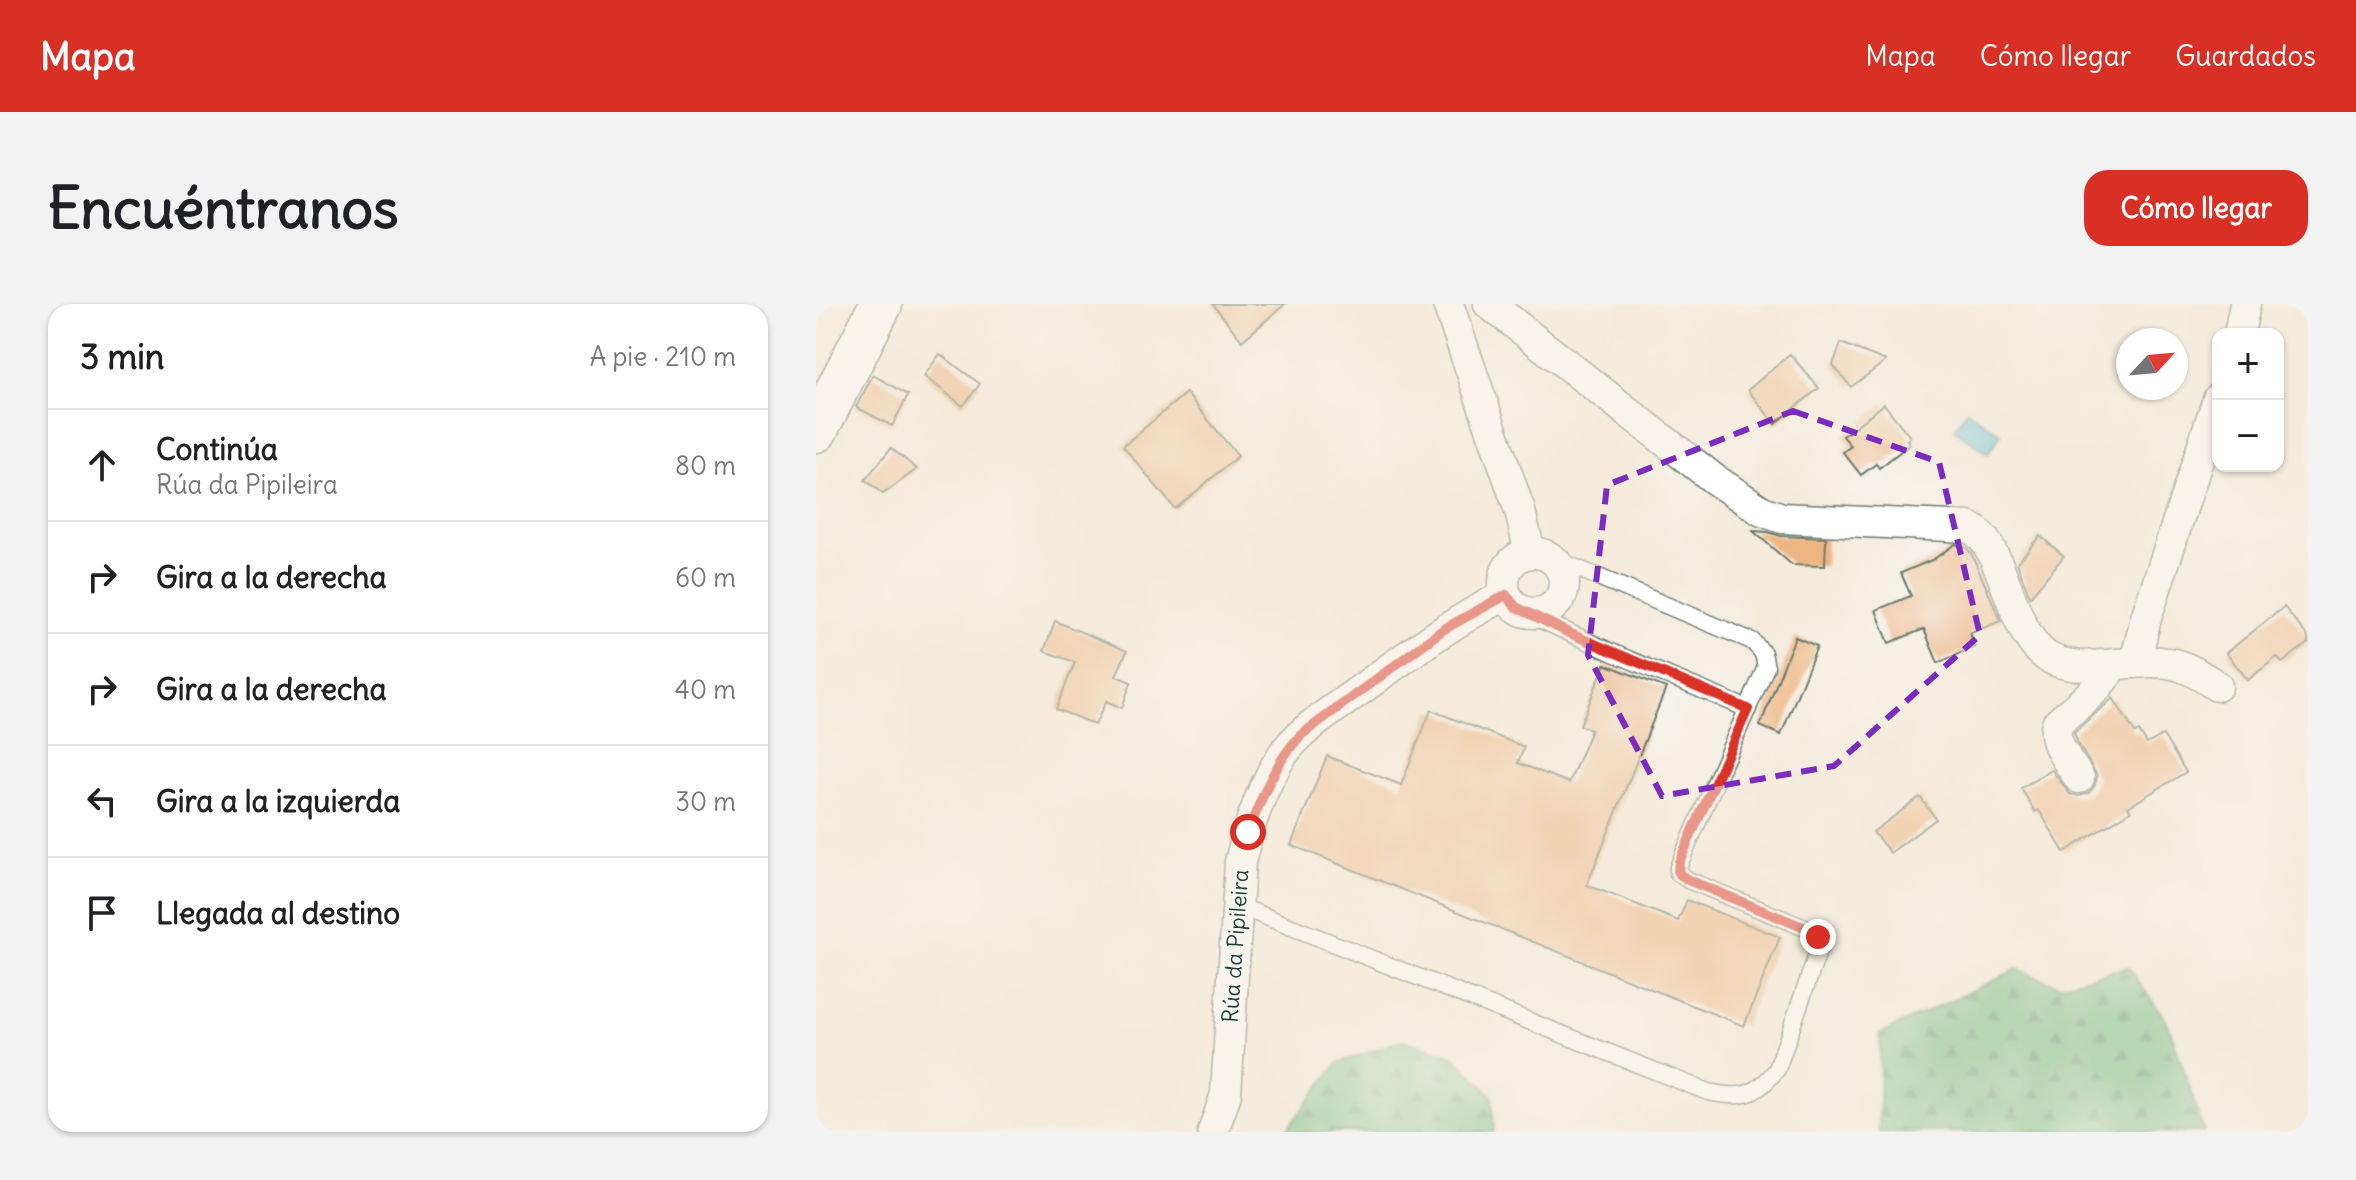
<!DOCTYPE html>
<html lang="es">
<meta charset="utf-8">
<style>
body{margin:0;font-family:Delius,sans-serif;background:#f2f2f2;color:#202124}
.controls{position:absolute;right:24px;top:24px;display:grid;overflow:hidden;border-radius:16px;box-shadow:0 2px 6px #0004}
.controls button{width:72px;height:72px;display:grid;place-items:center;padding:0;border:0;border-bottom:2px solid #e0e0e0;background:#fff;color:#202124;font:40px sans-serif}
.compass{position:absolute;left:1300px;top:24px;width:72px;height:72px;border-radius:50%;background:#fff;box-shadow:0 2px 6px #0004;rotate:64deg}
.stop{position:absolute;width:24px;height:24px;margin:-18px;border:6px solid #d93025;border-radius:50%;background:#fff}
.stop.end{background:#d93025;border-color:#fff;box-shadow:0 2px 8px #0008}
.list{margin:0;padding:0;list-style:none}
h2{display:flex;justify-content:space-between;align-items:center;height:104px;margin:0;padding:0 32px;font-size:34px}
h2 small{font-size:26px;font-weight:400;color:#757577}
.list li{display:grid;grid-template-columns:52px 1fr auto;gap:24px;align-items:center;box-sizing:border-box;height:112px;padding:0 32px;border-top:2px solid #e0e0e0}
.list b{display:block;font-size:30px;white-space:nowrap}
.list p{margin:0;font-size:26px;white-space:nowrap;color:#757577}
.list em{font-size:26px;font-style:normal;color:#757577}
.icon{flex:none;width:44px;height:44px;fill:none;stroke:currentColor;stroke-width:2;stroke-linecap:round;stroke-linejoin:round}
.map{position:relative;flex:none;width:1492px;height:828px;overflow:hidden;border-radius:24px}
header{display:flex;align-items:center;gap:48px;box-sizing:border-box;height:112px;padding:0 40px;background:#d93025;color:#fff}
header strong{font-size:38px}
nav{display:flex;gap:44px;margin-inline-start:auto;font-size:28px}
.intro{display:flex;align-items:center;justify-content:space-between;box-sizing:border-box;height:192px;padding:0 48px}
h1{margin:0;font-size:56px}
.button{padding:20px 36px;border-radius:24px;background:#d93025;color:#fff;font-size:28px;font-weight:700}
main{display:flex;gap:48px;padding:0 48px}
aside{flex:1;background:#fff;border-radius:24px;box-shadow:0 2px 6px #0004}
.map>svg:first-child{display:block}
</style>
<header>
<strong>Mapa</strong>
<nav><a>Mapa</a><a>Cómo llegar</a><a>Guardados</a></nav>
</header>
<div class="intro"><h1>Encuéntranos</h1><a class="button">Cómo llegar</a></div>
<main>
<aside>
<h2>3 min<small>A pie · 210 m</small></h2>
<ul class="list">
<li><svg class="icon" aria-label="ahead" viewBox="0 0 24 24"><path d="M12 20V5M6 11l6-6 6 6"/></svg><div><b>Continúa</b><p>Rúa da Pipileira</p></div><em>80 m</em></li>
<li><svg class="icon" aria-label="right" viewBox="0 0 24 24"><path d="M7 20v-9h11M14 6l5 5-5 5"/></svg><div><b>Gira a la derecha</b></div><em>60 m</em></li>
<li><svg class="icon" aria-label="right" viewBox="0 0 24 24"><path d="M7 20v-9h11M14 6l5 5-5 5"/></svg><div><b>Gira a la derecha</b></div><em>40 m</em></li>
<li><svg class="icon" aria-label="left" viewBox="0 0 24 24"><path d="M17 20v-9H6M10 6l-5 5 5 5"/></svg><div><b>Gira a la izquierda</b></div><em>30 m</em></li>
<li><svg class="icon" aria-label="arrive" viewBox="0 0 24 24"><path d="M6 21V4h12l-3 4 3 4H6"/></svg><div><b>Llegada al destino</b></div></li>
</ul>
</aside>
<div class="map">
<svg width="1492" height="828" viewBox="0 0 1492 828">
<defs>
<pattern id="forest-firs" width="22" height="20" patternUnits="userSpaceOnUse" patternTransform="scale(2)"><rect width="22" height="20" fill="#6ebc85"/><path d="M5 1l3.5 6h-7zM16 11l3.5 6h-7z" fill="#5a9a6e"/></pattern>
</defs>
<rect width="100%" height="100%" fill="#f6f6f2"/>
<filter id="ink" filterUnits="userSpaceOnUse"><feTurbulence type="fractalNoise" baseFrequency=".0125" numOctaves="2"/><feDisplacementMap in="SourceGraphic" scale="16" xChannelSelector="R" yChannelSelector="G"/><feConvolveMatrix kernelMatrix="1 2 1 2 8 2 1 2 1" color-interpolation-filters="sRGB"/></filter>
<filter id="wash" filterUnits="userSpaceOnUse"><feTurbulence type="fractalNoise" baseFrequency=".006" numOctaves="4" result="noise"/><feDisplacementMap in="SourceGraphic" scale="32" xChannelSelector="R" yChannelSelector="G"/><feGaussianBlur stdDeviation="1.8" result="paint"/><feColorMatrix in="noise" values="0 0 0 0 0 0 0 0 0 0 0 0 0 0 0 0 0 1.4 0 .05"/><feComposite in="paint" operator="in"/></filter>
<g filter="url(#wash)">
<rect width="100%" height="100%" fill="#f4ebdb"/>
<g fill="url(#forest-firs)" stroke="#467c5c" stroke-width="2">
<path d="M1312,663L1352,719L1388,828H1063L1064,730L1201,665L1242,681Z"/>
<path d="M586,736L638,752L676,791L678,828H469L522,759Z"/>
</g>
<path fill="#5abfd7" stroke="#3c7e86" stroke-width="2" d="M1151,106L1185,130L1172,150L1138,125Z"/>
<g id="blocks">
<g fill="#eeb582">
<path d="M397,0H469L426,37Z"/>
<path d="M1025,39L1070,57L1035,83L1017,61Z"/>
<path d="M124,50L164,80L147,102L108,72Z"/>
<path d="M974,50L1003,84L959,120L932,86Z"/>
<path d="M57,71L92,91L76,122L40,103Z"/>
<path d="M370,89L422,152L359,205L307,142Z"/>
<path d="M1068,100L1094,133L1091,136L1094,140L1063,164L1060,160L1045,171L1027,148L1035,142L1027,132Z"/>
<path d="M75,144L101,165L67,190L49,176Z"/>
<path d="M937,227L951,228L965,232L1010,234L1009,262L976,261Z"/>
<path d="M1224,232L1248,252L1214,293L1201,259Z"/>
<path d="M1139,240L1151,244L1156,251L1185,317L1154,329L1159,343L1122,359L1108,325L1073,339L1060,306L1095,292L1085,269L1118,255Z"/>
<path d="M1468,303L1492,333V339L1466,359L1461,353L1432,376L1410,349Z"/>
<path d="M239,317L311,347L300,372L315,378L306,404L290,397L279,421L240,405L259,358L228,347Z"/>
<path d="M979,333L1001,342L965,431L944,422Z"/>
<path d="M789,360L850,384L771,581L862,617L871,596L964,633L928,722L475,541L511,452L585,481L615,406L708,443L702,459L753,479L775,426L764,421Z"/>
<path d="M1297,394L1319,429L1323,427L1331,440L1347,431L1370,468L1312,503L1315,507L1248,548L1223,506L1219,508L1205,484L1236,466L1254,490L1263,492L1273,489L1279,481L1281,472L1262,439L1258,428Z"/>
<path d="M1104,493L1120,515L1074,549L1057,528Z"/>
</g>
</g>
</g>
<g filter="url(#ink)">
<use href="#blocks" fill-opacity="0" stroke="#6a7a6e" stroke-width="2"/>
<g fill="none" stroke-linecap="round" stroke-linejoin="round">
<defs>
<g id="lane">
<path d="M708,308L795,348L932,405"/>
<path d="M420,601L892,788C925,795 940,793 961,765L1003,645L1002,633L994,626L872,576L862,569V563L950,363L947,349L936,337L734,253"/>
</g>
<g id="street">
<path d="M632,0L704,207L714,249"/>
<path d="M673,0L898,175L946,207L966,214L1153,223C1189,239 1192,325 1230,352C1261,373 1316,353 1351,359C1370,361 1385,372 1401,382"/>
<path d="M1423,30L1429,0"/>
<circle cx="718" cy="279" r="30"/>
<path d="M1319,359L1330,314L1402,95"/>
<path d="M1263,474C1253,458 1235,438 1241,419C1263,400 1283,386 1297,361"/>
<path d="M397,828L410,790L424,558C433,521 446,482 467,450C484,426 514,408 537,391C587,355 635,318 690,291"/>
</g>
<path id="secondary" d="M0,127L65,0"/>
</defs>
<use href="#lane" stroke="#6a7a6e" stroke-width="19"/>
<use href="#street" stroke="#6a7a6e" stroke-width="33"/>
<use href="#secondary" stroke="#6a7a6e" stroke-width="45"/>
<use href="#lane" stroke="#fff" stroke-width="16"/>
<use href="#street" stroke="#fff" stroke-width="30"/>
<use href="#secondary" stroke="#fff" stroke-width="42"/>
</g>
</g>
<g fill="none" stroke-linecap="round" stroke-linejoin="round" filter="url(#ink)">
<path stroke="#d93025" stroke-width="10" d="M432,528C447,491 458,460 485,431L628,325L690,291L700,303L753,329L932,405L863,558L862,569L872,576L994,626L1002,633"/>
</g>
<path d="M0 0H1492V828H0ZM977,107L1123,158L1164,331L1018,462L846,492L772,351L791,181Z" fill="#f4ebdb" fill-opacity=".55" fill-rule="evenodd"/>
<path fill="none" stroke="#7b2cbf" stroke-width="6" stroke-dasharray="16 10" stroke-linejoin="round" d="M977,107L1123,158L1164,331L1018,462L846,492L772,351L791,181Z"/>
<g text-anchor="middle" stroke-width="6" stroke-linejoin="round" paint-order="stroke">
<g font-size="22" fill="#1f3d34" stroke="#f6f6f2">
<text transform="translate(419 642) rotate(-86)" y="8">Rúa da Pipileira</text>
</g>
</g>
</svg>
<div class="controls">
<button>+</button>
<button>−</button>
</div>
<svg class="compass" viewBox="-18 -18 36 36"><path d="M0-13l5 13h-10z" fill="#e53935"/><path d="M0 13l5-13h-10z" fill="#757577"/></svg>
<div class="stop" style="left:432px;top:528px"></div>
<div class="stop end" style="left:1002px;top:633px"></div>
</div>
</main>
